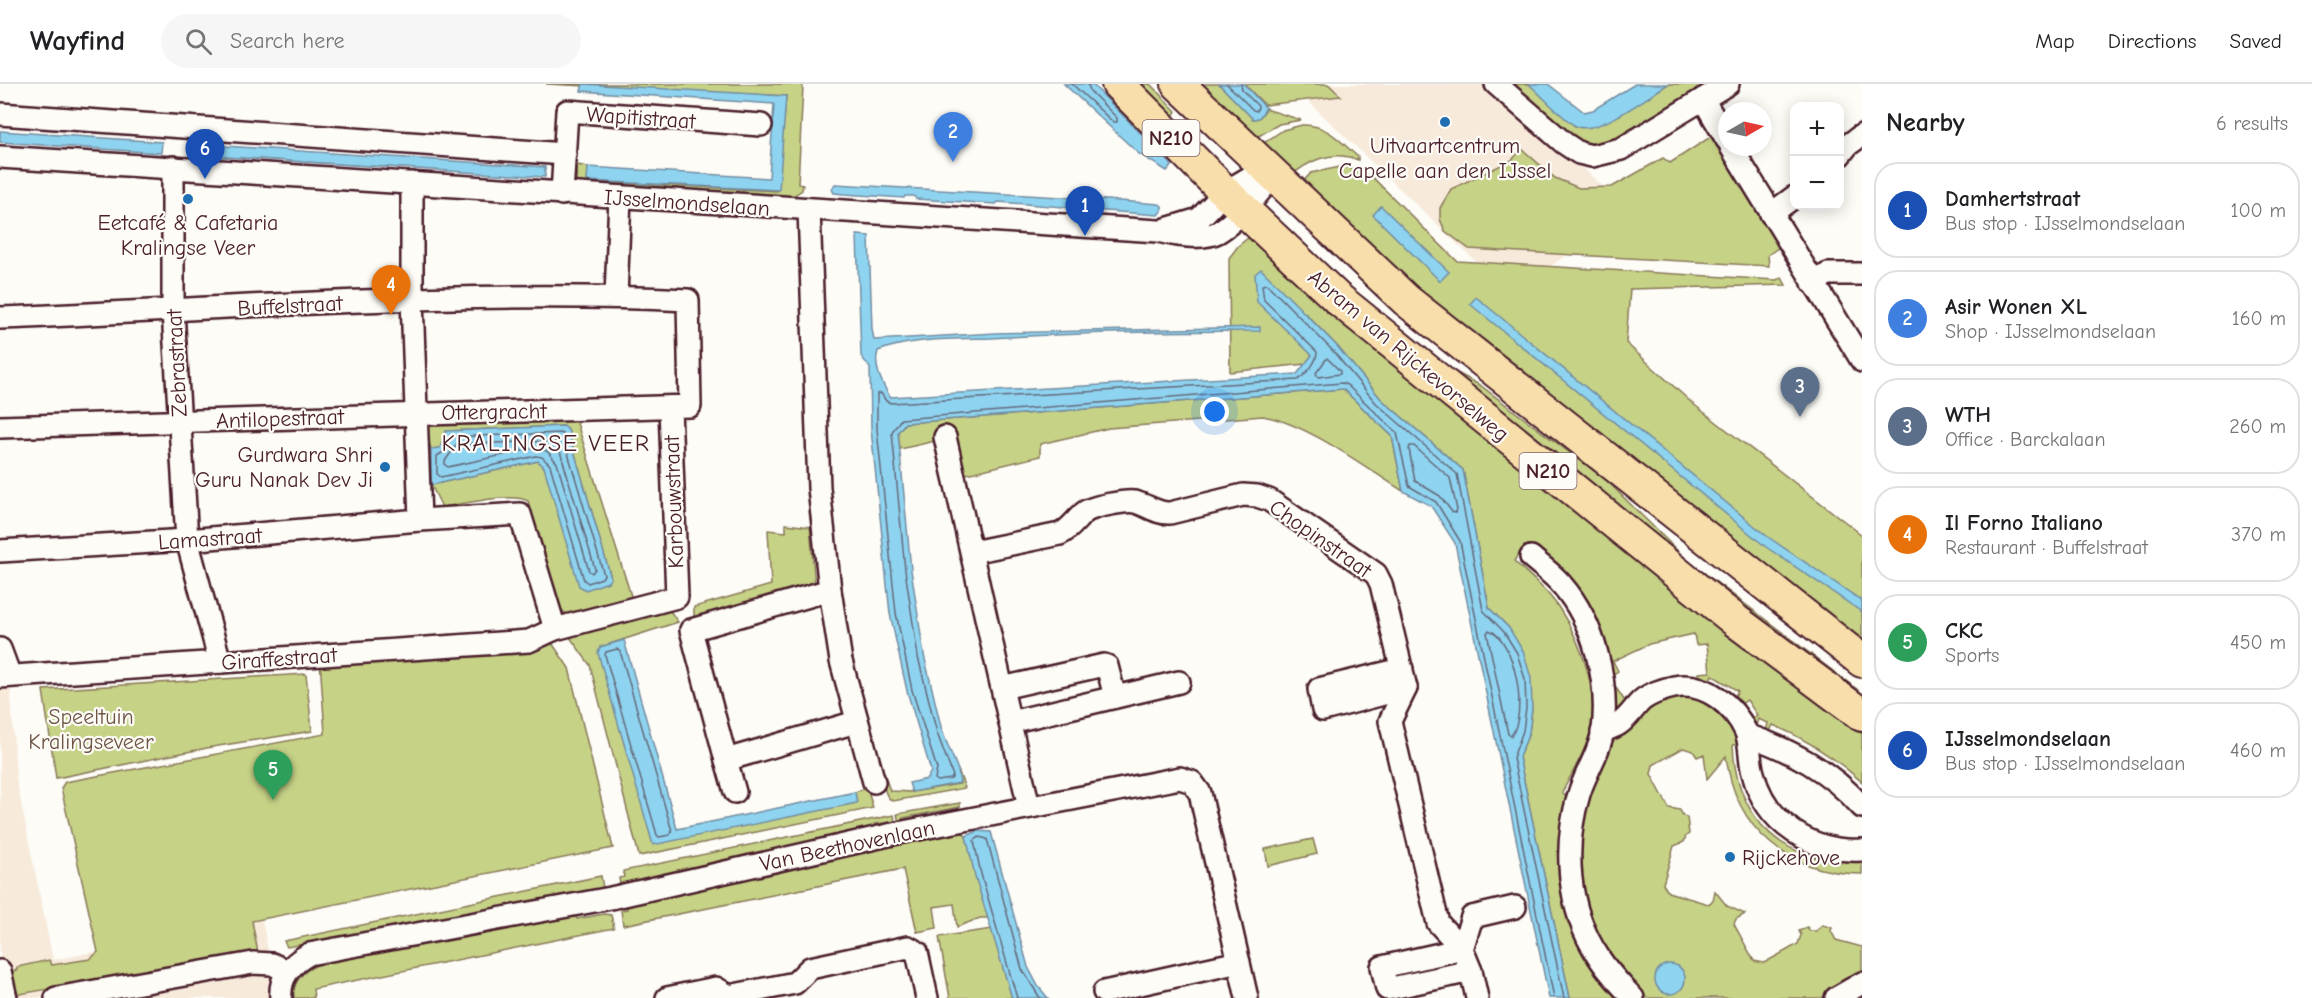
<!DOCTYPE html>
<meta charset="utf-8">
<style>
body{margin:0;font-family:"Comic Neue",sans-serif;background:#f6f6f6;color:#202124}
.controls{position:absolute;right:18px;top:18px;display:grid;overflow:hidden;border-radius:12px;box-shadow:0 3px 15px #0003}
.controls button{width:54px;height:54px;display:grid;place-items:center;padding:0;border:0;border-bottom:2px solid #e0e0e0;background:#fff;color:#202124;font:30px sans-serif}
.compass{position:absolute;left:1718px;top:18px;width:54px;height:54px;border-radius:50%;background:#fff;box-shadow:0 3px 15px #0003;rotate:81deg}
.you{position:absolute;left:1215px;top:328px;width:21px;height:21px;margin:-15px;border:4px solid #fff;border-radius:50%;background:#1a73e8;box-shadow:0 0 0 9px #1a73e833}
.badge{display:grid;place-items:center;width:39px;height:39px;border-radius:50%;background:#111827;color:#fff;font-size:20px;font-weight:700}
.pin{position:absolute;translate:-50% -50px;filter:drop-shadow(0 2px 3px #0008)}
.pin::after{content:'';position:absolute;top:32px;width:21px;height:18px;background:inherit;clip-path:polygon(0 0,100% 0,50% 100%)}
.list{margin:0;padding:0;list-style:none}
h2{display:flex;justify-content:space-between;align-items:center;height:78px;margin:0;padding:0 24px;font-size:26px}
h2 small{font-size:20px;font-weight:400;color:#757577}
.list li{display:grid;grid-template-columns:39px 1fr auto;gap:18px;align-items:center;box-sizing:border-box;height:96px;margin:0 12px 12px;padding:0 12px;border:2px solid #e0e0e0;border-radius:24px}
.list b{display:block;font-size:22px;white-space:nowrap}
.list p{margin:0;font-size:20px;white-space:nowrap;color:#757577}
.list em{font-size:20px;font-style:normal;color:#757577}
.icon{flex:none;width:33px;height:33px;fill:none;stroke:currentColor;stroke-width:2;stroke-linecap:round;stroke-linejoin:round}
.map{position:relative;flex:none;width:1862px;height:914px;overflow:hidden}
header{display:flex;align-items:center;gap:36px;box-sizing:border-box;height:84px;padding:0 30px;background:#fff;border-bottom:2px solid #e0e0e0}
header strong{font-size:28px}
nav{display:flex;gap:33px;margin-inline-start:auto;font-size:21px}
.search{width:420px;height:54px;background:#f6f6f6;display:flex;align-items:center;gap:15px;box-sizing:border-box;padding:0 21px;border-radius:33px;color:#757577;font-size:22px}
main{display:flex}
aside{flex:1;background:#fff}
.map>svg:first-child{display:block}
</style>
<header>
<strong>Wayfind</strong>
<div class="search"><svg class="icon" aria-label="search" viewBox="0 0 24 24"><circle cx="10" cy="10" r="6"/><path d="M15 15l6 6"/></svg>Search here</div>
<nav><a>Map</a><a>Directions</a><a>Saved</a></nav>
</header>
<main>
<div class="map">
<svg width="1862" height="914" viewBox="0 0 1862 914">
<rect width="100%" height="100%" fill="#fdfcf7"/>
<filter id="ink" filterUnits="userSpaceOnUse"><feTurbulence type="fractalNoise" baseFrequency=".0167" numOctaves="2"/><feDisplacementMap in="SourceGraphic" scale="12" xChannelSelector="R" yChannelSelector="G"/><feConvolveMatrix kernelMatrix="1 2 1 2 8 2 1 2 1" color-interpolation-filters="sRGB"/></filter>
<g filter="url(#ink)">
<g fill="#f7eadb">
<path d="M1290,0H1489L1577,78L1629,128L1510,210Z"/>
<path d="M10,592L16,694L53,876L262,835L277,914H0V593Z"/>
</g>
<g fill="#c6d286" stroke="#887858" stroke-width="1.5" fill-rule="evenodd">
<path d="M546,0H801L803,2L798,100L803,101L802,106L787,116L576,100L577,81L588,83V97L777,107L786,12Z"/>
<path d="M1133,0H1150L1176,27L1170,38Z"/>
<path d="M1197,0H1219L1253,35L1259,34L1266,25L1301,36L1279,40L1252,56Z"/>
<path d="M1244,0H1328L1341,12L1265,21Z"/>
<path d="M1503,0H1529L1576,43L1609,36L1668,0H1708L1710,4L1610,63L1588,65Z"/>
<path d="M1302,41C1327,40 1340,57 1358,73V76C1331,65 1308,77 1288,94L1258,63L1283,46Z"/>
<path d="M1715,50L1782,161L1768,171L1769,182L1469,165L1445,147L1440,135V124L1451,105L1512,76L1522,65L1555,94L1579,104L1612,103L1663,74L1670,79Z"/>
<path d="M1345,82L1372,93L1457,177L1776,196L1782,194L1786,201L1630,205L1626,259L1692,319L1862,451V569L1403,202L1299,102L1311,89Z"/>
<path d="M1253,150L1840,624L1862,650V698C1834,673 1807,655 1773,641L1769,649L1766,648L1768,639L1758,635L1755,645L1748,637L1757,631L1747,616L1738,622L1732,616L1738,607L1712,591L1707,600L1699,596V589L1710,588L1707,560L1696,561L1694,550L1649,560L1613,577L1618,587L1609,593L1624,616L1633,611L1615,630L1612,629L1609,601L1541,469L1531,461L1524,462L1514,477C1530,492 1547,506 1559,524C1582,559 1602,613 1588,655C1582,674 1570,692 1562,709L1570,716L1561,759L1621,914H1570L1519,673L1529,649L1532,624L1509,544L1489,524L1463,386L1381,315L1337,262L1305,229L1300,259L1312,271L1306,280L1230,288L1229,174L1238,162Z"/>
<path d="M1407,261L1481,302L1606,396L1686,475L1862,609V618Z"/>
<path d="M1343,305L1392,352L1403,407C1363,382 1308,340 1263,332L1109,344L1040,360V372L963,391L944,355L900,365L898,348L905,339Z"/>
<path d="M572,323L632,515L569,533L560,524L528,417C512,408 462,420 442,423L431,401L538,377L544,383L608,498L611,494L568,346L563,342L446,347L440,364L431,365L423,338Z"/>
<path d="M786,440L810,443L815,502L694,537V523L771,501L768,446L786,448Z"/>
<path d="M668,524L678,538L600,563L653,760L856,719L855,708L867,704L873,724L639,772L590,581L567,549Z"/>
<path d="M552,559L569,584L613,764L252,837L258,869L14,911L9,888L17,886V883L49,876L52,881L90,875L98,868L61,704L65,698L325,650L320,576Z"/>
<path d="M306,590L312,647L212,663L56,694L43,606Z"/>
<path d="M1679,608L1715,618L1744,660L1733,661C1735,736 1787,784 1862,776V790C1789,790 1735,746 1726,672L1707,695L1704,670L1697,673L1693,667L1683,664L1653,681L1651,690L1669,724L1680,726L1683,732L1687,733L1689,750L1686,752L1684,758L1674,762L1663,800L1668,808L1708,820L1713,817L1715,807L1727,822L1745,830L1736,835L1734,840L1754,877L1764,879L1798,860L1801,851L1799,847L1807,843L1810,847H1816L1823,841L1832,844L1831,847L1836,856L1862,863V892L1822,914H1643L1604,872L1579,801L1583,711L1605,665L1632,633L1651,618ZM1668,881L1678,882L1684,900C1680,909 1673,911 1664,908L1657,890L1659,886Z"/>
<path d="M958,686L965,704L893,717C884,713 883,700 885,692L890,707L912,708L960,700Z"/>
<path d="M960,719V723L903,734L899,739L897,730Z"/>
<path d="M894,731L895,738L874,740L875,748L620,800L619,794L624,793L623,787Z"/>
<path d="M960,746L966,752L988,834H980L957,843L954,820L934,823L937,844L917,848L903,785L623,841L621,826L627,825V822L800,780Z"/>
<path d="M1313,755L1317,770L1268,782L1265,765Z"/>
<path d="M601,792L603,804L443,837L287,863L284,857Z"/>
<path d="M604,830L611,831L614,844L313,905L314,914H294C292,901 300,890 311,884C330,873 356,872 377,868C443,854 510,843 576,832L577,835Z"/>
<path d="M992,845L1012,914H950L939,853Z"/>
</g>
<g fill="#8ed4f0" stroke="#738ca1" stroke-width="1.5">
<path d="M583,0L786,12L779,106L587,97L588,83L769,94L774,20L581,7Z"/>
<path d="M1064,0H1092L1172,81L1167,87L1139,70Z"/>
<path d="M1219,0H1244L1266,24L1259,34L1253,35Z"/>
<path d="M1529,0H1548L1584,28L1593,26L1635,0H1668C1649,12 1600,50 1578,43C1569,41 1538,8 1529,0Z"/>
<path d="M0,47L162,58L161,69L0,58Z"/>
<path d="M194,60L545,83V93L193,71Z"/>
<path d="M835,100L1077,114L1076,124L998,118L996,120L916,115L914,112H905L904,114L844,110L834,109L832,105Z"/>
<path d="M1093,115L1159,120L1162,122V126L1158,131L1093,126Z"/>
<path d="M1381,122L1449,188L1440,197L1373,131Z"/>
<path d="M857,151L869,152L872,245L874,256L996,249L1260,243V247C1170,247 1081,249 991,254C956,255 910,254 878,267C873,283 882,299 890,313L1297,290L1312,271L1257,218L1255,190L1261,185L1337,262L1381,315L1463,386L1489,524L1509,544L1523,567L1531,594L1532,624L1529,649L1519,673L1570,914H1549L1455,459L1431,422L1403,407L1392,352L1343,305L905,339L898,348L911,486L924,571L942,647L958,686L960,699L912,708L909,699L927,695L931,687L907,607L890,530L871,345L870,284L861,272Z"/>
<path d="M1476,213L1768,453L1862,517V528L1766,463L1470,220Z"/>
<path d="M564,342L568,346L611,494L608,498L586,506L579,502L544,383L538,377L431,401V365L440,364L446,347Z"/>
<path d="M624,556L677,745L855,708L857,719L653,761L598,569L600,563Z"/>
<path d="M978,747L991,748L1028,883L1038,902L1048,914H1012L975,792L966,752Z"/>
<circle cx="1670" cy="895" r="15"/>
</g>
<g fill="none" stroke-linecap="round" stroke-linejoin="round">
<g stroke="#65677a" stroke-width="1.5">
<path d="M1072,0L1113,38H1117V34L1090,7L1088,0"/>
<path d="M1227,0L1253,26L1257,27L1258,22L1242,6L1241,0"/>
<path d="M1327,274L1340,287V290L1318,293L1316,289Z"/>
<path d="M562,349L604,491L602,494L588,499L584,496L550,381L542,373L536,372L441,393L437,390V372L445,367L451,353Z"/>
<path d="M557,357L595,485L592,489L589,487L557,379L547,367L535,364L448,383L445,381V377L457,360Z"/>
<path d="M1410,362H1414L1450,394L1457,426L1455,429L1452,428L1440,412L1415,397L1409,365Z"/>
<path d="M1489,546C1516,556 1528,631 1511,652L1508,650L1487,549Z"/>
<path d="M617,565L620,567L672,747L670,751L659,753L657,751L605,571L606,568Z"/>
<path d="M1017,914L981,790L974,757L979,753L987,755L1022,885L1040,914"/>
<path d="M1554,914L1460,457L1436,418L1409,402L1397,349L1347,301L1342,299L901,335L892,348L905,486L918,573L937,649L953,692L951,695L938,697L935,695L937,685L912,606L896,529L877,345V310L881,309L886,317L891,319L1298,296C1306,290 1317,279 1317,268L1264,216L1262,201L1267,200L1332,266L1376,319L1457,390L1483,526L1504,548L1517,569L1525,595L1526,624L1523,647L1513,674L1564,914"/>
</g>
<defs>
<g id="minor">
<path d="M1496,0L1564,59L1579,69L1592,72L1621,65L1728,0"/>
<path d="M1703,15L1727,56"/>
<path d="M0,30L565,70"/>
<path d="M1731,63L1862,277"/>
<path d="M1840,71L1848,61L1862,51"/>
<path d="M0,73L1158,147C1174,151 1203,156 1218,148C1240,135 1257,110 1274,91"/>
<path d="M173,83V227L187,456L220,578"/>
<path d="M412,99V215L420,436L520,430L555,545"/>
<path d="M562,110L567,27L761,41"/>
<path d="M809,125L819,404L830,506L841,577L874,698"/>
<path d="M1771,130L1794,113"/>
<path d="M1166,145L1199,135L1225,108L1247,95L1274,91"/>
<path d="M1813,199L1828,190H1862"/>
<path d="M616,213L620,113"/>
<path d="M0,234C229,225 459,205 688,216L690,322L0,343"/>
<path d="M945,353L1029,723"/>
<path d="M0,467L187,456L420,436"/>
<path d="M972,468L1060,450C1071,445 1076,435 1085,428C1091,423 1126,416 1135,418C1147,421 1157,430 1170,429L1243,411L1257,412L1269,416L1376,490L1381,500L1406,604L1390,637L1438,839L1462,865L1471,887L1477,914"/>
<path d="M1531,473C1541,482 1553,490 1562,501C1594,538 1609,597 1603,646C1600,668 1585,689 1579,710C1563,763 1567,825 1598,872C1608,888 1620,900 1633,914"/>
<path d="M830,506L691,546L726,676L856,638"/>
<path d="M0,565L10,592"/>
<path d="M1402,585L1319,605L1323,626L1406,604"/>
<path d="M0,593L529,557L555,545L677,513L670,323"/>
<path d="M1002,604L1104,581L1107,582L1115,613"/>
<path d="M1010,638L1179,598"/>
<path d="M1602,648C1608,645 1614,643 1619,640C1628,634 1634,624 1641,617C1649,610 1664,605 1674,603C1706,597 1734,622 1746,648C1751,661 1749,676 1753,689C1765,739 1812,769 1862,766"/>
<path d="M1747,651C1791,666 1831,687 1862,723"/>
<path d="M726,676L735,708"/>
<path d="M0,887L6,914"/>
<path d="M1471,887L1387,905L1382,883L1462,865L1472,833L1515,823"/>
<path d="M1104,908L1239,878"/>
<path d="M56,914L253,879L272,880L287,887"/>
<path d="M281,914C279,893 291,880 309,870L611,814L893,750L1180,694L1192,698L1200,709L1247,914"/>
<path d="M667,914L716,904L729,912L795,899L810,884L908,863L917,868L927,914"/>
<path d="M1836,914L1862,899"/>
</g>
<g id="highway">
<path d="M1118,0L1225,108L1337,214L1736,537L1862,631"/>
<path d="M1178,0L1406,216L1862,577"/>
</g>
</defs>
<use href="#minor" stroke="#4a1f2b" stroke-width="26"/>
<use href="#highway" stroke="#4a1f2b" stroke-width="36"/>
<use href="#minor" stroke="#fdfcf7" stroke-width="21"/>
<use href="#highway" stroke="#f8deab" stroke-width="32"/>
</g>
</g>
<g fill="#1f6fb2" stroke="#fdfcf7" stroke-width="2">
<circle cx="1445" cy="38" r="6"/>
<circle cx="188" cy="115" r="6"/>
<circle cx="385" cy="383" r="6"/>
<circle cx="1730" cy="773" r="6"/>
</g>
<g text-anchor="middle" stroke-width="4.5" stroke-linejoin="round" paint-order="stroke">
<g fill="#fdfcf7" stroke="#806168" stroke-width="1.5">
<rect x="1142.5" y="36" width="57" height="36" rx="4.5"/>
<rect x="1519.5" y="369" width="57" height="36" rx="4.5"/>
</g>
<g font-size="21" font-weight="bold" fill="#4a1f2b">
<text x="1171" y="61">N210</text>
<text x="1548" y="394">N210</text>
</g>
<g font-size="22" fill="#4a1f2b" stroke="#fdfcf7">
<text transform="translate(641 33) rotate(4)" y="8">Wapitistraat</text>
<text transform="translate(687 118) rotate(4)" y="8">IJsselmondselaan</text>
<text transform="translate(290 221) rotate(-3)" y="8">Buffelstraat</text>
<text transform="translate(1409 271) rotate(40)" y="8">Abram van Rijckevorselweg</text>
<text transform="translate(176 279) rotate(-93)" y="8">Zebrastraat</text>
<text transform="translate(494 327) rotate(-1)" y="8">Ottergracht</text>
<text transform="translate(280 334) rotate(-2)" y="8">Antilopestraat</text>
<text transform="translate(673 418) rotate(-92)" y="8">Karbouwstraat</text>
<text transform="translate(210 454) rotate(-4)" y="8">Lamastraat</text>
<text transform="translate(1321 454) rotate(35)" y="8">Chopinstraat</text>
<text transform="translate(279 574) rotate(-4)" y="8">Giraffestraat</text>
<text transform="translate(847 761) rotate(-12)" y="8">Van Beethovenlaan</text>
</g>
<g font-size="22" fill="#4a1f2b" stroke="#fdfcf7">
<text x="1445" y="69">Uitvaartcentrum<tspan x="1445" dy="25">Capelle aan den IJssel</tspan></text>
<text x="188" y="146">Eetcafé &amp; Cafetaria<tspan x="188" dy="25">Kralingse Veer</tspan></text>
<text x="373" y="378" text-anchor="end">Gurdwara Shri<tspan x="373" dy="25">Guru Nanak Dev Ji</tspan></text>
<text x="1742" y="781" text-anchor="start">Rijckehove</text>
</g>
<g font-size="22" fill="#6f5546" stroke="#fdfcf7">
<text x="91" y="640">Speeltuin<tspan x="91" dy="25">Kralingseveer</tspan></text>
</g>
<g font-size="24" letter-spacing="1.5" fill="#4a1f2b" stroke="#fdfcf7">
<text x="546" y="367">KRALINGSE VEER</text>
</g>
</g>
</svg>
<div class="controls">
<button>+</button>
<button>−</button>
</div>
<svg class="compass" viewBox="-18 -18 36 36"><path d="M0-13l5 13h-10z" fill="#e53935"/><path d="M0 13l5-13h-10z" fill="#757577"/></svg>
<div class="you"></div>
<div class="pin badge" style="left:1085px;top:152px;background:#1a4fb4">1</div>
<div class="pin badge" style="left:953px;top:78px;background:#3f7fe0">2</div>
<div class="pin badge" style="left:1800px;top:333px;background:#5c6f8a">3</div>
<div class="pin badge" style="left:391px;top:231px;background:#e8710a">4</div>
<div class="pin badge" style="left:273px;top:716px;background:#2e9e5b">5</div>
<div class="pin badge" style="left:205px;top:95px;background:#1a4fb4">6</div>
</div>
<aside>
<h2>Nearby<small>6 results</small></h2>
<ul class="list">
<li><span class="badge" style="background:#1a4fb4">1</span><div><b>Damhertstraat</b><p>Bus stop · IJsselmondselaan</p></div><em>100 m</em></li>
<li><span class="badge" style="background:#3f7fe0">2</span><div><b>Asir Wonen XL</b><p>Shop · IJsselmondselaan</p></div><em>160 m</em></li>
<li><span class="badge" style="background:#5c6f8a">3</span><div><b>WTH</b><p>Office · Barckalaan</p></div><em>260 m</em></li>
<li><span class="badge" style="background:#e8710a">4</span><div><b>Il Forno Italiano</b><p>Restaurant · Buffelstraat</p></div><em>370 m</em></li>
<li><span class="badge" style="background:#2e9e5b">5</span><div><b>CKC</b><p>Sports</p></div><em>450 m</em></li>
<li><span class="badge" style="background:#1a4fb4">6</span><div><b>IJsselmondselaan</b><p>Bus stop · IJsselmondselaan</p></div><em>460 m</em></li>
</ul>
</aside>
</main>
